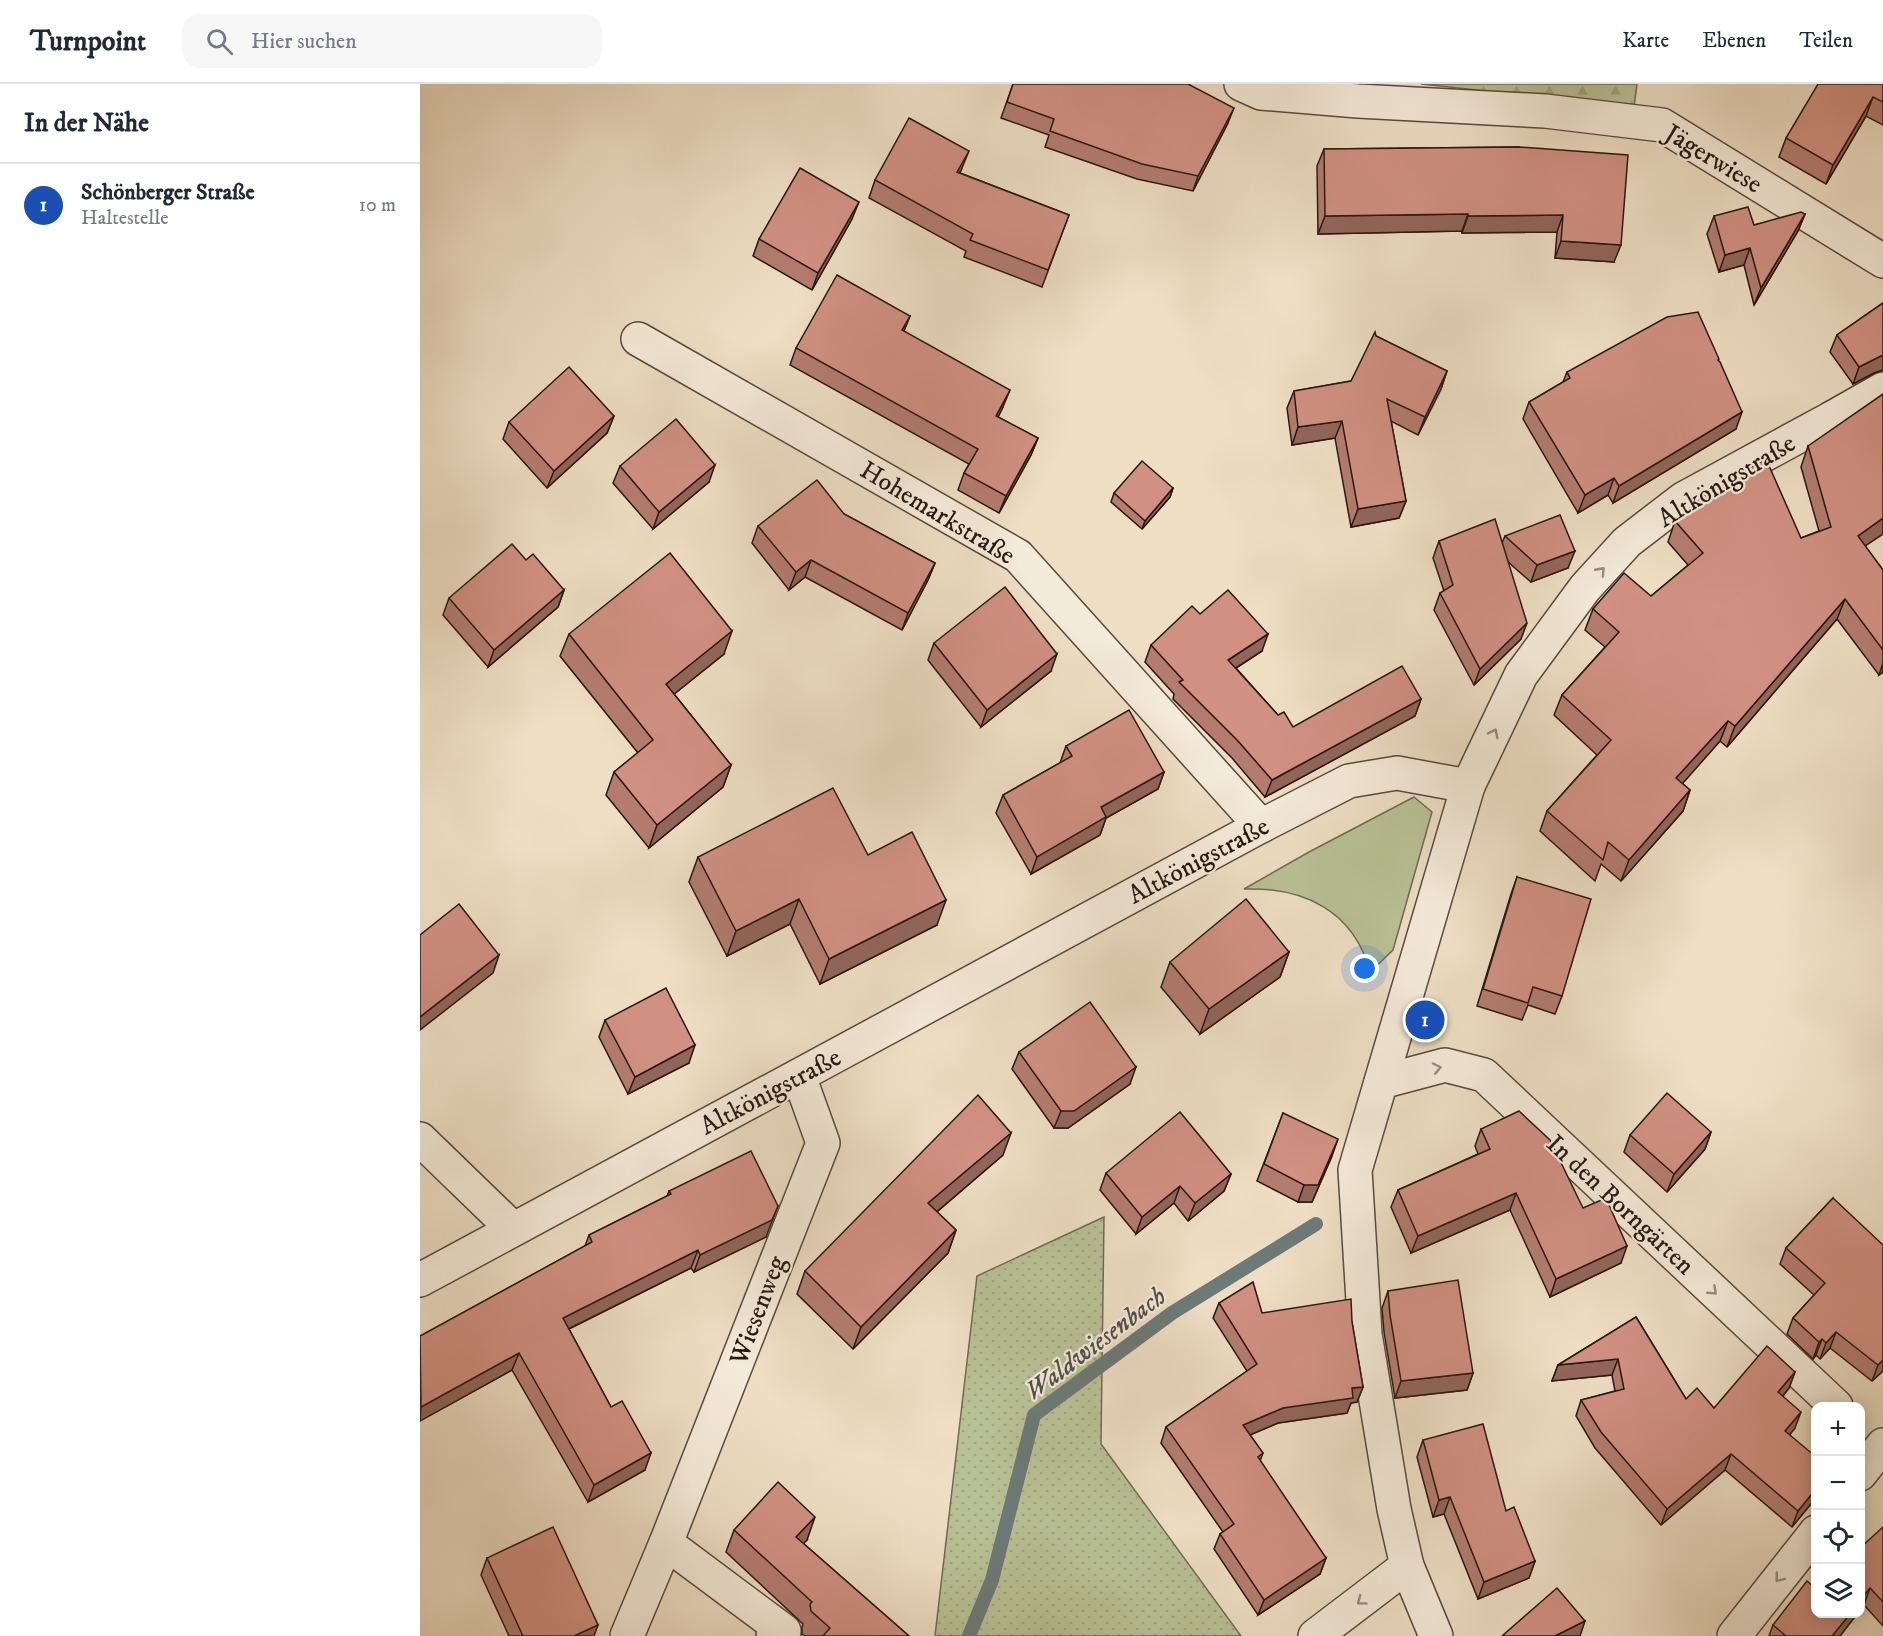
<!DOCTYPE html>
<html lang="de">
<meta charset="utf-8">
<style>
body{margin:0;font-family:"IM FELL DW Pica",serif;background:#f6f6f7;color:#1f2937}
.controls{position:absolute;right:18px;bottom:18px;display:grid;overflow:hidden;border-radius:12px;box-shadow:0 3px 15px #0003}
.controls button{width:54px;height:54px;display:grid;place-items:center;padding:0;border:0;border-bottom:2px solid #e0e1e3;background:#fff;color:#1f2937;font:30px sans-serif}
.you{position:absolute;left:945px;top:885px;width:21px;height:21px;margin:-15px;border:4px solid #fff;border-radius:50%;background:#1a73e8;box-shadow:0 0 0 9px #1a73e833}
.badge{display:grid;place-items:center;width:39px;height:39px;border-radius:50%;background:#0f766e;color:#fff;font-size:20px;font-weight:700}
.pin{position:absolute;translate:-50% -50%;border:3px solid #fff;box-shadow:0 2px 6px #0006}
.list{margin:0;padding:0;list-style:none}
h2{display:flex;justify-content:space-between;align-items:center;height:78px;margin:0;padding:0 24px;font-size:26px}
h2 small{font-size:20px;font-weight:400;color:#747a83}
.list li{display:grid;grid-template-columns:39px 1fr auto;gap:18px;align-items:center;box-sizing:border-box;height:84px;padding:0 24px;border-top:2px solid #e0e1e3}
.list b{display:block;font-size:22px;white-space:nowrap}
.list p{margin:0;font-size:20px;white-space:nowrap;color:#747a83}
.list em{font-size:20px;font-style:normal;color:#747a83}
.icon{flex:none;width:33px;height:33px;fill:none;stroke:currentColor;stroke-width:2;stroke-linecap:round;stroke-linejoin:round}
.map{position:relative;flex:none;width:1463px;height:1552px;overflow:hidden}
header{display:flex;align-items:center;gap:36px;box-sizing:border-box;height:84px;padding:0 30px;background:#fff;border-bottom:2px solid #e0e1e3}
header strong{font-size:28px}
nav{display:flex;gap:33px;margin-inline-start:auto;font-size:21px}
.search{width:420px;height:54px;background:#f6f6f7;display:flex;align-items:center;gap:15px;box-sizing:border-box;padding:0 21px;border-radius:18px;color:#747a83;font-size:22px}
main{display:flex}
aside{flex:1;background:#fff}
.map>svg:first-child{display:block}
</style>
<header>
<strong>Turnpoint</strong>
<div class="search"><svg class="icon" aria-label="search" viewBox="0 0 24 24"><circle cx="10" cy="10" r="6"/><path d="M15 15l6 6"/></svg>Hier suchen</div>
<nav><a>Karte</a><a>Ebenen</a><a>Teilen</a></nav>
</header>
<main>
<aside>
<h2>In der Nähe<small></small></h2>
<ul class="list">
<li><span class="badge" style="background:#1a4fb4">1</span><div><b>Schönberger Straße</b><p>Haltestelle</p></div><em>10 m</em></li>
</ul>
</aside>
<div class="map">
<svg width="1463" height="1552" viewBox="0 0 1463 1552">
<defs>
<pattern id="grass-dots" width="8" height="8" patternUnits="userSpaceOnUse" patternTransform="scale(1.5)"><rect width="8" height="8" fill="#b8c195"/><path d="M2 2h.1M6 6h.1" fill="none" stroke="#9ea57f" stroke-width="1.8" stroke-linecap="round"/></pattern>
<pattern id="forest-firs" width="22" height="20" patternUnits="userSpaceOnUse" patternTransform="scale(1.5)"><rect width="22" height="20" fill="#b8c195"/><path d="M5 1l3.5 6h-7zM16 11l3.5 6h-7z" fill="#9ea57f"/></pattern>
</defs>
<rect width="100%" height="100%" fill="#eedec4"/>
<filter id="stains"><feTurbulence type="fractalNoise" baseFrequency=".00333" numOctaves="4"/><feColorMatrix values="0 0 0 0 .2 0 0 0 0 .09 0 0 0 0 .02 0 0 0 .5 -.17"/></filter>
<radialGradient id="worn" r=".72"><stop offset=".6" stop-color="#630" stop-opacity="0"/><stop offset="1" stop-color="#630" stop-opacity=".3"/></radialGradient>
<path fill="url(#grass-dots)" stroke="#6e6c54" stroke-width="1.5" d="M684,1133L681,1360L821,1552H515L557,1192Z"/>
<path fill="url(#forest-firs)" stroke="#6e6c54" stroke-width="1.5" d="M1001,0H1217L1214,23Z"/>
<path fill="#b8c195" stroke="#6e6c54" stroke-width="1.5" d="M994,713L1012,728L973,866L950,888C934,827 884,803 824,805L889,768Z"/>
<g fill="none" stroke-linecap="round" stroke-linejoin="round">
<path stroke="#6c7a78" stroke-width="14" d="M549,1552L572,1496L614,1331L752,1229L896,1140"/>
<defs>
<g id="minor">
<path d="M821,0L841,9L938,17L1125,27L1242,41L1463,177"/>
<path d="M218,255L598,472L841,742"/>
<path d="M1412,334L1463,305"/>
<path d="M961,998L1025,981L1064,991L1416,1322"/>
<path d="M0,1055L93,1145"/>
<path d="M1440,1390L1463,1361"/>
<path d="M246,1459L364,1547L353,1552"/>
<path d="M207,1552L246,1459L403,1059L379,992"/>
<path d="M895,1552L987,1482"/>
<path d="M1314,1552L1396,1448"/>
</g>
<g id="tertiary">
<path d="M0,1196L841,742L929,697L977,689L1048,702"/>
<path d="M1016,1552L987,1482L974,1425L945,1250L935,1086L1048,702L1101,591L1165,504L1207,458L1263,415L1412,334"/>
</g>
</defs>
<use href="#minor" stroke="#574a3e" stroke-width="36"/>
<use href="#tertiary" stroke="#574a3e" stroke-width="36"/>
<use href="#minor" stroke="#f4ead9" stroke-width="33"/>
<use href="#tertiary" stroke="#f4ead9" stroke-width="33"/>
</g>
<g fill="#b47c70" stroke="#251812" stroke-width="1.5">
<path d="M593,0L808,39L773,107L717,95L625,63L629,51L581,34Z"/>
<path d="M1463,0V41L1446,32L1406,100L1359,73L1366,54Z"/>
<path d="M1099,63L1194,178L1135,174L1137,148L1042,149V147L898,150L897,82L904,65Z"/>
<path d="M542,84L540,89L649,131L622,203L544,173L546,167L449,114L455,96Z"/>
<path d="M1385,130L1378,147L1334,221L1324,181L1299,188L1287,150L1294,132L1334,141Z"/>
<path d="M432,135L392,206L333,172L339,155Z"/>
<path d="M1463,219V286L1454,289L1433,300L1410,268L1417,251Z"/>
<path d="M490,232L484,247L583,323L578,333L618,354L611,371L579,429L538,406L544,389L549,380L370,281L376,264Z"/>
<path d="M956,252L1027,287L1021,305L998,351L971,337L986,417L979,434L931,443L915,354L872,361L867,324L874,307L931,297Z"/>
<path d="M1298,276L1316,345L1193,419L1188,411L1158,429L1103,335L1109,318L1143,298L1147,288Z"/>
<path d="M194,332L187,349L127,404L83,355L89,338Z"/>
<path d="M1388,362L1445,462L1463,486V588L1459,591L1417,535L1307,663L1300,657L1262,699L1270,706L1263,727L1201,797L1181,780L1175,797L1120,747L1127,727L1177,671L1134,631L1142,611L1185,563L1165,546L1173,525L1231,512L1268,481L1248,458L1255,437L1381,454L1399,447L1381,383Z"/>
<path d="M200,382L289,398L233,445L193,399Z"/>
<path d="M753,404L750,413L722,445L691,418L694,409Z"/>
<path d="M424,430L515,479L508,496L482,546L385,493L369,506L332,459L338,442Z"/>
<path d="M1085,452L1148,484L1111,498L1088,478L1101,555L1054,601L1014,526L1020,509L1024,507L1013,474L1019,457L1082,459Z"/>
<path d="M106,476L144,506L138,523L68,583L23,531L29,514Z"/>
<path d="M780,530L842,567L816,584L858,631L873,643L1001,615L995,632L845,713L812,674L753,615L754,610L725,578L731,561Z"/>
<path d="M149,550L304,570L254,610L311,681L303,703L229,764L186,711L194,688L218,669L140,572Z"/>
<path d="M514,559L631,587L561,643L508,576Z"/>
<path d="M646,662L744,688L738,705L686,734L680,751L611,790L576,729L583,711L640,679Z"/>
<path d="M448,771L517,841L400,900L370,840L307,872L269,798L278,773Z"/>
<path d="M1097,793L1142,912L1135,930L1108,921L1102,936L1057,922L1091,810Z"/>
<path d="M869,868L860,893L780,950L741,903L750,878Z"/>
<path d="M185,936L269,979L208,1010L179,953Z"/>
<path d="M599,968L710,1000L648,1044H634L592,985Z"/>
<path d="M863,1029L912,1072L892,1118H878L837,1097Z"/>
<path d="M1061,1045L1163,1124L1201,1179L1130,1213L1090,1126L991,1169L971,1123L978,1106L1058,1070L1055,1062Z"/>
<path d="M1291,1048L1285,1065L1247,1108L1204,1068L1210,1051Z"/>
<path d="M583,1071L517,1128L536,1146L528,1169L433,1265L377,1210L385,1187Z"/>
<path d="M686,1089L811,1090L804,1107L768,1137L754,1119L716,1150L680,1106Z"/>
<path d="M249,1107L346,1153L274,1188L271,1184L149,1245L225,1386L168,1418L92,1286L0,1337V1252L165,1162L169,1151L247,1112Z"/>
<path d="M1413,1114L1463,1287L1452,1297L1410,1264L1400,1275L1396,1271L1393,1275L1367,1250L1373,1234L1394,1211L1360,1180L1366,1164Z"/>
<path d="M968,1207L1053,1289L1047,1306L975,1314L964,1248L962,1224Z"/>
<path d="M799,1219L842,1229L932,1238L943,1303L937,1318L931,1319L927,1329L858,1339L830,1351L843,1369L840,1377L906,1474L900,1490L838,1531L794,1465L800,1450L803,1448L741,1359L746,1343L827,1287L793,1234Z"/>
<path d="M1216,1233L1266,1315L1294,1324L1375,1288L1369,1304L1363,1312L1375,1344L1370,1350L1395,1415L1372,1443L1305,1386L1241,1441L1175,1364L1156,1332L1161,1316L1195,1307L1192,1291L1132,1297L1138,1281Z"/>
<path d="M1003,1356L1086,1427L1115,1477L1109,1494L1058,1515L1024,1430L1013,1433L997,1373Z"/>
<path d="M1463,1443V1542L1444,1521Z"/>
<path d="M314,1446L387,1456L383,1459L489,1552H385L382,1550V1543L383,1540L306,1468Z"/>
<path d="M67,1474L174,1552H89L61,1491Z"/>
<path d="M1395,1530H1437L1420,1552H1349L1353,1541Z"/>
</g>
<g fill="#92655b" stroke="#251812" stroke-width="1.5">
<path d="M1453,13L1446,32L1406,100L1413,81Z"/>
<path d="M814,24L808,39L773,107L778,92Z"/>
<path d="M549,67L542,84L531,105L537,88Z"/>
<path d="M439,118L432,135L392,206L398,189Z"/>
<path d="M1048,130L1042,147L898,150L905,132Z"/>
<path d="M1385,130L1378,147L1334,221L1341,204Z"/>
<path d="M1143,131L1137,148L1042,149L1048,132Z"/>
<path d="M1141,157L1201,161L1194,178L1135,174Z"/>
<path d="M1330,164L1324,181L1299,188L1305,171Z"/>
<path d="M490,232L483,249L482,246Z"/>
<path d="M1463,271V286L1454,289L1433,300L1439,283Z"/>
<path d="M1027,287L1021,305L998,351L1005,333Z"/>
<path d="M590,306L583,323L570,349L576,332Z"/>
<path d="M1322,328L1316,345L1193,419L1199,402Z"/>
<path d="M194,332L187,349L127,404L134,387Z"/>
<path d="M922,337L915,354L872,361L878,343Z"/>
<path d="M618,354L611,371L579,429L586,412Z"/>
<path d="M295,381L289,398L233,445L239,428Z"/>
<path d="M1194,394L1188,411L1158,429L1165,411Z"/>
<path d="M753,404L750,413L722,445L725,437Z"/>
<path d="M986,417L979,434L931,443L938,425Z"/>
<path d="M1463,434V450L1430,472L1438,452Z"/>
<path d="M1155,467L1148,484L1111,498L1117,481Z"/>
<path d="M391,476L385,493L369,506L376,488Z"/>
<path d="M515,479L508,496L482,546L488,529Z"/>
<path d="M144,506L138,523L68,583L74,566Z"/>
<path d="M1425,515L1417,535L1307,663L1315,642Z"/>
<path d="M1107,539L1101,555L1054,601L1060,585Z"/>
<path d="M312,547L304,570L238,623L246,600Z"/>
<path d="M848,550L842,567L802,593L808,576Z"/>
<path d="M637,570L631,587L561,643L567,626Z"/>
<path d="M1463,579V588L1459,591Z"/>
<path d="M1001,615L995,632L845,713L852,696Z"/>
<path d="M1308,637L1300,657L1249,715L1256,694Z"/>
<path d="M311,681L303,703L229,764L237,741Z"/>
<path d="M744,688L738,705L686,734L680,751L611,790L617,773L681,723Z"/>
<path d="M1270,706L1263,727L1201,797L1209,776Z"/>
<path d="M379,815L370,840L307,872L316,847Z"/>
<path d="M526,816L517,841L400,900L409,875Z"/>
<path d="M869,868L860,893L780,950L789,925Z"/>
<path d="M79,871L73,889L0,946V933Z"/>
<path d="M275,961L269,979L208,1010L215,993Z"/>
<path d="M716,983L710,1000L648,1044H634L641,1027Z"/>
<path d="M1291,1048L1285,1065L1247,1108L1254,1090Z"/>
<path d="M591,1049L583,1071L500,1142L508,1119Z"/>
<path d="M918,1055L912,1072L892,1118H878L884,1101Z"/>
<path d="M811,1090L804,1107L768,1137L775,1119Z"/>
<path d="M760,1102L754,1119L716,1150L722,1133Z"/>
<path d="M1096,1109L1090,1126L991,1169L998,1152Z"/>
<path d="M358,1122L346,1153L274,1188L280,1171Z"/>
<path d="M536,1146L528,1169L433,1265L441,1243Z"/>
<path d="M1207,1162L1201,1179L1130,1213L1136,1195Z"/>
<path d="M278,1166L271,1184L136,1251L143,1234Z"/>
<path d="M1416,1248L1410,1264L1400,1275L1406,1259Z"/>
<path d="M1402,1255L1396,1271L1393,1275L1399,1258Z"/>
<path d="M99,1269L92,1286L0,1337L1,1323Z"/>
<path d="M1198,1275L1192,1291L1132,1297L1138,1281Z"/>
<path d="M1463,1276V1287L1452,1297L1458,1281Z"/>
<path d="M1375,1288L1369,1304L1353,1324L1358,1308Z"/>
<path d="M1053,1289L1047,1306L975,1314L981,1297Z"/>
<path d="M943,1303L937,1318L931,1319L927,1329L858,1339L818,1356L823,1341L863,1324L932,1304Z"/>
<path d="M1381,1328L1375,1344L1360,1363L1365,1347Z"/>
<path d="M231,1369L225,1386L168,1418L174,1401Z"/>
<path d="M1311,1370L1305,1386L1241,1441L1247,1425Z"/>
<path d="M1395,1406V1415L1372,1443L1378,1427Z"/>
<path d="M1030,1413L1024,1430L1013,1433L1019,1416Z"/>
<path d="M395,1433L387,1456L368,1476L376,1453Z"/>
<path d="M906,1474L900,1490L838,1531L844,1516Z"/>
<path d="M1115,1477L1109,1494L1058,1515L1064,1498Z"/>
<path d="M1450,1504L1444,1521L1440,1525V1516Z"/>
<path d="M1430,1530H1437L1420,1552H1412Z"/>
<path d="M1165,1537L1160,1552H1135Z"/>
<path d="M178,1541L174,1552H154Z"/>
</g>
<g fill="#d19082" stroke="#251812" stroke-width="1.5">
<path d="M593,0H768L814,24L778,92L722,80L630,47L634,35L587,18Z"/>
<path d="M1398,0H1463V18L1453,13L1413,81L1366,54Z"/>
<path d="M489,34L549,67L537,88L649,131L628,186L550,156L553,150L455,96Z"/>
<path d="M1099,63L1208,71L1201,161L1141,157L1143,131L1048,132V130L905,132L904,65Z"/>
<path d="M380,84L439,118L398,189L339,155Z"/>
<path d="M1328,123L1334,141L1381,128L1385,130L1341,204L1330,164L1305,171L1294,132Z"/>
<path d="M417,191L490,232L482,246L590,306L576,332L618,354L586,412L544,389L558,365L376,264Z"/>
<path d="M1463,219V271L1439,283L1417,251Z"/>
<path d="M1278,228L1299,275L1298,276L1300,278L1322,328L1199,402L1194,394L1165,411L1109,318L1150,294L1147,288L1247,233Z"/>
<path d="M955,248L956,252L1027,287L1005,333L967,315L986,417L938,425L922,337L878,343L874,307L931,297Z"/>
<path d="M149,283L194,332L134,387L89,338Z"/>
<path d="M1463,310V434L1438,452L1463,486V566L1425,515L1315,642L1308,637L1256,694L1270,706L1209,776L1188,758L1183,776L1127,727L1191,656L1142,611L1199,548L1173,525L1204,489L1231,512L1283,469L1255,437L1294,403L1346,375L1381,454L1411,443L1388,362Z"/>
<path d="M256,335L295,381L239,428L200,382Z"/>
<path d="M722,377L753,404L725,437L694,409Z"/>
<path d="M397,396L424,430L515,479L488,529L391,476L376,488L338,442Z"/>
<path d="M1140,431L1155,467L1117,481L1085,452Z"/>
<path d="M1075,435L1107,539L1060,585L1020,509L1033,501L1019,457Z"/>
<path d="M92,460L106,476L113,470L144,506L74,566L29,514Z"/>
<path d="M250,469L312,547L246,600L311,681L237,741L194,688L233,656L149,550Z"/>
<path d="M585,503L637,570L567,626L514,559Z"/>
<path d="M808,506L848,550L808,576L858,631L864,628L873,643L982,582L1001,615L852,696L818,657L759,598L763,596L731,561L772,522L780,530Z"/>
<path d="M709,626L744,688L681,723L686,733L617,773L583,711L652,672L646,662Z"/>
<path d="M413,704L448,771L492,748L526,816L409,875L379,815L316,847L278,773Z"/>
<path d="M1097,793L1171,815L1142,912L1113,903L1108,919L1063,905Z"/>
<path d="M826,815L869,868L789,925L750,878Z"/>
<path d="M39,820L79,871L0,933V851Z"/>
<path d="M246,904L275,961L215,993L185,936Z"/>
<path d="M670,918L716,983L654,1027H641L599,968Z"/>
<path d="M1247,1009L1291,1048L1254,1090L1210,1051Z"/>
<path d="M558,1011L591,1049L508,1119L536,1146L441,1243L385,1187Z"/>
<path d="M1099,1027L1130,1056L1163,1124L1186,1114L1207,1162L1136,1195L1096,1109L998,1152L978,1106L1070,1065L1061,1045Z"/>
<path d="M760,1028L811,1090L775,1119L760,1102L722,1133L686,1089Z"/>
<path d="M863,1029L918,1055L898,1101H884L844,1080Z"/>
<path d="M331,1067L358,1122L352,1136L280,1171L278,1166L143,1234L191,1323L202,1317L231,1369L174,1401L99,1269L1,1323L0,1252L172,1158L169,1151L251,1110L249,1107Z"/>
<path d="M1413,1114L1463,1161V1276L1458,1281L1416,1248L1406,1259L1402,1255L1399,1258L1373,1234L1405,1199L1366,1164Z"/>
<path d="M1038,1196L1053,1289L981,1297L970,1231L968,1207Z"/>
<path d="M833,1198L842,1229L931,1215L932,1238L943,1303L932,1304L933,1314L863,1324L823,1341L843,1369L838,1373L906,1474L844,1516L800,1450L814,1440L746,1343L837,1280L799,1219Z"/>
<path d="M1216,1233L1266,1315L1277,1304L1294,1324L1347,1262L1375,1288L1358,1308L1381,1328L1365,1347L1395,1372V1406L1378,1427L1311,1370L1247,1425L1181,1348L1161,1316L1204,1305L1198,1275L1138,1281Z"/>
<path d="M1063,1340L1086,1427L1094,1423L1115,1477L1064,1498L1030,1413L1019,1416L1003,1356Z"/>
<path d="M358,1398L395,1433L376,1453L489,1552H403L410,1544L391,1527L390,1520L392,1518L314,1446Z"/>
<path d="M133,1443L178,1541L154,1552H103L67,1474Z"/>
<path d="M1463,1443V1518L1450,1504L1440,1516V1464Z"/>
<path d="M1387,1497L1395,1504V1530H1430L1412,1552H1366L1353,1541Z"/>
<path d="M1137,1504L1165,1537L1135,1552H1082Z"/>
</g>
<defs><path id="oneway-chevron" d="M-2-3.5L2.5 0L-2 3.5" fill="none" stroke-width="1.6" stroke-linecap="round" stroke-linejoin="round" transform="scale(1.5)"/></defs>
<g stroke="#978c7f">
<use href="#oneway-chevron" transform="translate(1181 487) rotate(-48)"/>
<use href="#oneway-chevron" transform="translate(1074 649) rotate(-64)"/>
<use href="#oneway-chevron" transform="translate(1017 984) rotate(-12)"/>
<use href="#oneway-chevron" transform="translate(1293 1207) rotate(43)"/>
<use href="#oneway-chevron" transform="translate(1359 1494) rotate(128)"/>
<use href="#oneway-chevron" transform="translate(941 1517) rotate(143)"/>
</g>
<g text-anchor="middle" stroke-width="4.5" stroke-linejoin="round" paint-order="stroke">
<g font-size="26" fill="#251812" stroke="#f4ead9">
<text transform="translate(1294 74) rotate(31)" y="9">Jägerwiese</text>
<text transform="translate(1306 396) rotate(-31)" y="9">Altkönigstraße</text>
<text transform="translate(518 428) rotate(31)" y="9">Hohemarkstraße</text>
<text transform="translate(778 776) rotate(-28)" y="9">Altkönigstraße</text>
<text transform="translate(350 1007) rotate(-28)" y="9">Altkönigstraße</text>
<text transform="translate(1201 1120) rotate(43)" y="9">In den Borngärten</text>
<text transform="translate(337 1226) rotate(-69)" y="9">Wiesenweg</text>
</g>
<g font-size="27" font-style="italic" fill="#4f514e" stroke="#f4ead9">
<text transform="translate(675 1259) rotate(-37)" y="9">Waldwiesenbach</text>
</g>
</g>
<rect width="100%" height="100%" filter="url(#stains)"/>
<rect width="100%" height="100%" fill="url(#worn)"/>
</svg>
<div class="controls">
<button>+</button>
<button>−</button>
<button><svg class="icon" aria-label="locate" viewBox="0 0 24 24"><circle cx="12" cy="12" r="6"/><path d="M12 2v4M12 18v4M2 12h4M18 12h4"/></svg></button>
<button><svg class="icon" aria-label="layers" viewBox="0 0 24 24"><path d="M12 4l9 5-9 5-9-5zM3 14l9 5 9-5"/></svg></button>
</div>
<div class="you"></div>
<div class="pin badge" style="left:1005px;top:936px;background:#1a4fb4">1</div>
</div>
</main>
